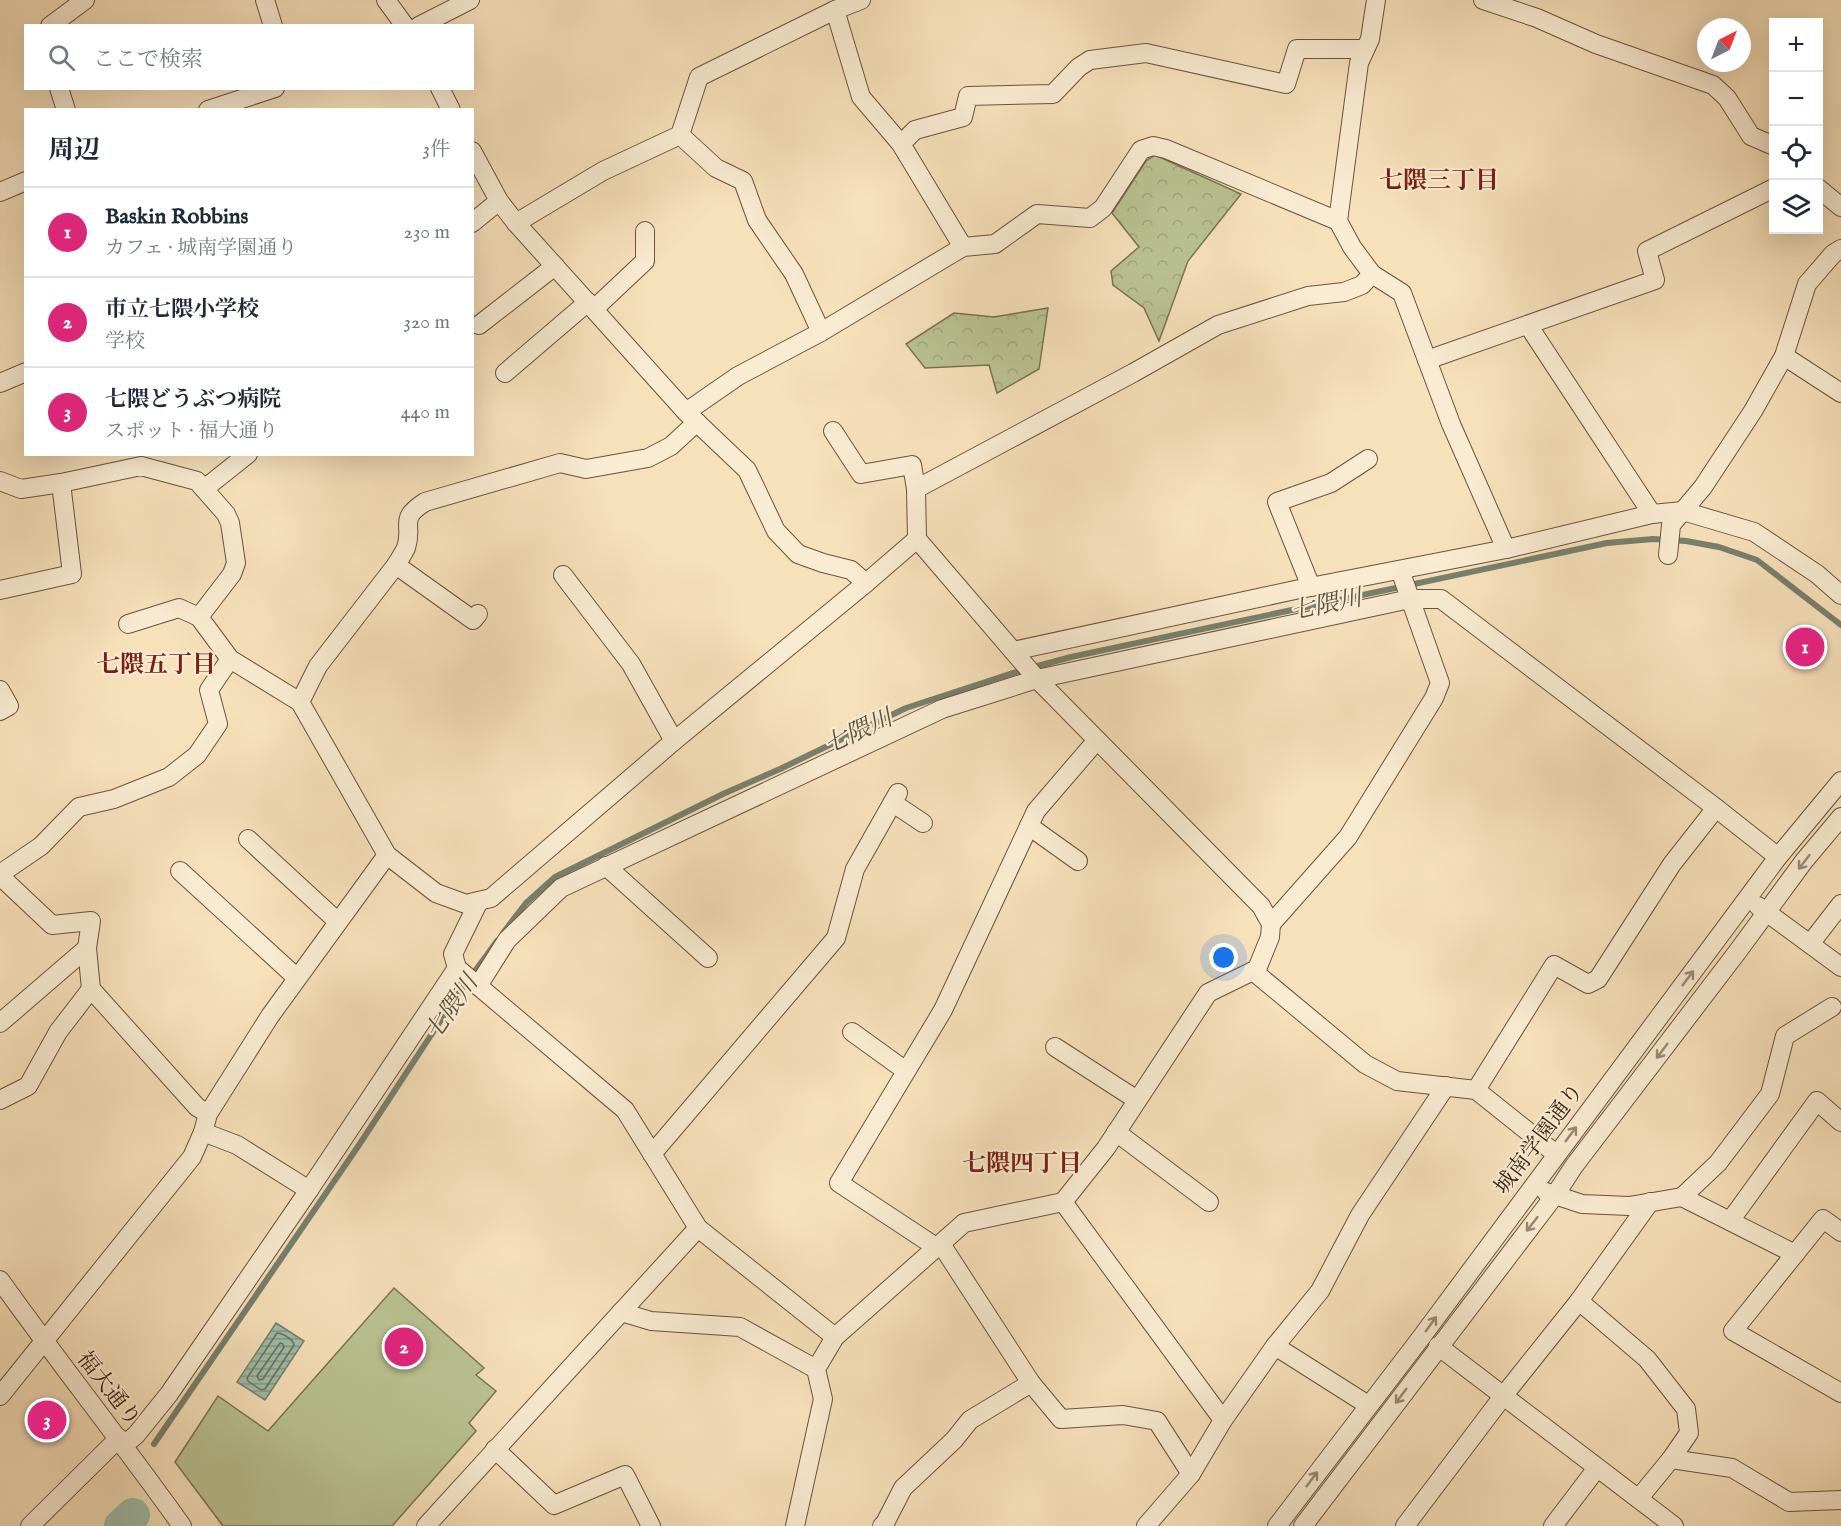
<!DOCTYPE html>
<html lang="ja">
<meta charset="utf-8">
<style>
body{margin:0;font-family:"IM FELL English","Noto Serif JP",serif;background:#f2f2f3;color:#1f2937}
.controls{position:absolute;right:18px;top:18px;display:grid;overflow:hidden;border-radius:0px;box-shadow:0 6px 24px #0002}
.controls button{width:54px;height:54px;display:grid;place-items:center;padding:0;border:0;border-bottom:2px solid #e0e1e3;background:#fff;color:#1f2937;font:30px sans-serif}
.compass{position:absolute;left:1697px;top:18px;width:54px;height:54px;border-radius:50%;background:#fff;box-shadow:0 6px 24px #0002;rotate:42deg}
.you{position:absolute;left:1224px;top:958px;width:21px;height:21px;margin:-15px;border:4px solid #fff;border-radius:50%;background:#1a73e8;box-shadow:0 0 0 9px #1a73e833}
.badge{display:grid;place-items:center;width:39px;height:39px;border-radius:50%;background:#db2777;color:#fff;font-size:20px;font-weight:700}
.pin{position:absolute;translate:-50% -50%;border:3px solid #fff;box-shadow:0 2px 6px #0006}
.list{margin:0;padding:0;list-style:none}
h2{display:flex;justify-content:space-between;align-items:center;height:78px;margin:0;padding:0 24px;font-size:26px}
h2 small{font-size:20px;font-weight:400;color:#747a83}
.list li{display:grid;grid-template-columns:39px 1fr auto;gap:18px;align-items:center;box-sizing:border-box;height:90px;padding:0 24px;border-top:2px solid #e0e1e3}
.list b{display:block;font-size:22px;white-space:nowrap}
.list p{margin:0;font-size:20px;white-space:nowrap;color:#747a83}
.list em{font-size:20px;font-style:normal;color:#747a83}
.icon{flex:none;width:33px;height:33px;fill:none;stroke:currentColor;stroke-width:2;stroke-linecap:round;stroke-linejoin:round}
.map{position:relative;flex:none;width:1841px;height:1526px;overflow:hidden}
.search{position:absolute;background:#fff;box-shadow:0 6px 24px #0002;left:24px;top:24px;width:450px;height:66px;display:flex;align-items:center;gap:15px;box-sizing:border-box;padding:0 21px;border-radius:0px;color:#747a83;font-size:22px}
.panel{position:absolute;background:#fff;box-shadow:0 6px 24px #0002;left:24px;top:108px;width:450px;height:348px;border-radius:0px}
.map>svg:first-child{display:block}
</style>
<div class="map">
<svg width="1841" height="1526" viewBox="0 0 1841 1526">
<defs>
<pattern id="forest-crowns" width="20" height="18" patternUnits="userSpaceOnUse" patternTransform="scale(1.5)"><rect width="20" height="18" fill="#bac392"/><path d="M2 6a3 3 0 1 1 6 0M12 15a3 3 0 1 1 6 0" fill="none" stroke="#a1a77d"/></pattern>
<pattern id="water-rules" width="6" height="5" patternUnits="userSpaceOnUse" patternTransform="scale(1.5)"><rect width="6" height="5" fill="#9ebeaa"/><path d="M0 2.5h6" fill="none" stroke="#829a89"/></pattern>
</defs>
<rect width="100%" height="100%" fill="#f7e1bb"/>
<filter id="stains"><feTurbulence type="fractalNoise" baseFrequency=".00333" numOctaves="4"/><feColorMatrix values="0 0 0 0 .2 0 0 0 0 .09 0 0 0 0 .02 0 0 0 .5 -.17"/></filter>
<radialGradient id="worn" r=".72"><stop offset=".6" stop-color="#630" stop-opacity="0"/><stop offset="1" stop-color="#630" stop-opacity=".3"/></radialGradient>
<g fill="url(#forest-crowns)" stroke="#7b7352" stroke-width="1.5">
<path d="M1155,155L1241,194L1188,261L1159,341L1144,308L1113,285L1111,271L1139,247L1112,213L1146,161Z"/>
<path d="M1048,308L1039,369L997,393L989,365L925,368L906,344L954,313L994,317Z"/>
</g>
<path fill="#bac392" stroke="#7b7352" stroke-width="1.5" d="M394,1288L484,1368L476,1375L496,1391L469,1423L476,1431L392,1526H223L175,1462L218,1396L268,1431Z"/>
<path fill="url(#water-rules)" stroke="#77806e" stroke-width="1.5" d="M276,1323L304,1341L265,1400L237,1382Z"/>
<g fill="none" stroke-linecap="round" stroke-linejoin="round">
<g stroke="#6d705e" stroke-width="1.5">
<path d="M277,1333C282,1333 293,1339 294,1345L265,1389L261,1390L248,1381L247,1378Z"/>
<path d="M280,1343L283,1344L284,1347L263,1379L259,1380L257,1376Z"/>
</g>
<g stroke="#77806e" stroke-width="6">
<path d="M503,933L526,903L555,877L723,794L780,769L906,708L1019,671L1071,657L1607,543L1653,539L1686,541L1719,547L1757,560L1841,625"/>
<path d="M154,1444L359,1145L456,997L497,941"/>
</g>
<path stroke="#9ebeaa" stroke-width="34" d="M121,1526L133,1515"/>
<defs>
<g id="minor">
<path d="M265,0L273,26"/>
<path d="M386,0L405,26"/>
<path d="M1376,0L1370,39L1359,63L1338,221L1352,247L1372,274L1402,293L1451,424L1506,549"/>
<path d="M1483,0L1537,18L1596,44L1713,85L1727,98L1751,136L1774,146"/>
<path d="M835,10L861,97L901,144L963,247"/>
<path d="M50,26L85,0"/>
<path d="M419,26L470,0"/>
<path d="M59,88L66,110"/>
<path d="M440,88L451,110"/>
<path d="M208,110L275,88"/>
<path d="M680,135L716,168L743,181L757,220L794,274L821,332"/>
<path d="M901,144L915,130L963,117L968,96L1053,94L1079,67L1090,60L1146,53L1286,84L1297,49H1365"/>
<path d="M472,151L499,201L516,223L686,412L747,470L776,531L798,554L823,563L851,570L866,583"/>
<path d="M1818,188L1841,207"/>
<path d="M0,192L26,181"/>
<path d="M472,223L499,201"/>
<path d="M516,223L603,171L680,135L699,77L835,10L861,0"/>
<path d="M594,309L645,261V231"/>
<path d="M479,325L555,266"/>
<path d="M1528,325L1652,514"/>
<path d="M1784,356L1841,393"/>
<path d="M1427,360L1655,280L1647,251L1774,188"/>
<path d="M505,373L588,302"/>
<path d="M0,383L26,372"/>
<path d="M686,412L738,376L821,332L963,247L995,244L1037,214L1090,218L1103,208L1141,150L1153,146L1166,149L1338,221"/>
<path d="M0,481L21,489L61,483L141,466L197,481L226,514L230,523L236,563L232,574L199,617L230,659L300,702L387,855L436,893L466,904L491,898L674,741L866,583L917,539"/>
<path d="M204,489L248,454"/>
<path d="M916,489L1133,373L1218,325L1308,296L1344,292L1362,285L1372,274"/>
<path d="M1668,555L1671,525L1703,487L1753,411L1784,356L1807,284L1833,254L1841,249"/>
<path d="M396,565L473,620L478,614"/>
<path d="M563,575L631,664L674,741"/>
<path d="M1311,587L1277,502L1331,483L1368,459"/>
<path d="M0,590L72,574L61,483"/>
<path d="M128,624L179,608L199,617"/>
<path d="M1013,651L1295,590L1506,549L1652,514L1683,511L1754,532L1817,574L1841,595"/>
<path d="M0,690L9,706L0,711"/>
<path d="M300,702L318,666L396,565C399,560 403,554 406,548C414,524 397,520 425,502L560,463L586,469L648,458L671,446L697,422"/>
<path d="M893,803L923,823"/>
<path d="M1029,826L1078,861"/>
<path d="M248,839L337,921"/>
<path d="M606,866L708,958"/>
<path d="M180,871L297,978"/>
<path d="M0,874L41,846L79,807L114,799L169,777L197,755L218,724L209,690L230,659"/>
<path d="M0,876L52,925L91,921L87,948L91,989L197,1107L208,1114"/>
<path d="M479,901L453,954L457,968L625,1110L698,1228L835,1337"/>
<path d="M1758,906L1841,967"/>
<path d="M1271,924L1348,837L1434,698L1440,683L1400,570"/>
<path d="M1810,944L1841,904"/>
<path d="M1253,971L1365,1064L1397,1081L1476,1090L1556,1154"/>
<path d="M478,986L507,940L561,888L942,709L1037,679L1410,599H1441L1716,808L1778,857"/>
<path d="M0,1023L87,948"/>
<path d="M852,1032L906,1071"/>
<path d="M1055,1047L1137,1100"/>
<path d="M1476,1090L1554,965L1588,984L1598,979L1672,864L1716,808"/>
<path d="M0,1100L28,1086L58,1032L91,989"/>
<path d="M203,1132L237,1145L309,1190L457,968"/>
<path d="M1116,1132L1209,1202"/>
<path d="M652,1154L836,938L855,869L898,793"/>
<path d="M1546,1192L1582,1204L1629,1206L1682,1197L1795,1254"/>
<path d="M1682,1197L1718,1163L1770,1094L1785,1036L1832,1007"/>
<path d="M1063,1202L1223,1420"/>
<path d="M1730,1221L1817,1101L1841,1122"/>
<path d="M1841,1232L1823,1219L1733,1331L1841,1393"/>
<path d="M941,1244L1031,1383L1061,1419L1123,1415L1157,1421L1191,1474"/>
<path d="M936,1247L839,1183L943,1010L1036,811L1097,740"/>
<path d="M0,1280C59,1363 123,1443 182,1526"/>
<path d="M1579,1301L1647,1359L1686,1409L1689,1433L1671,1459L1639,1498"/>
<path d="M621,1312L651,1321L740,1327L816,1369"/>
<path d="M1275,1346L1368,1405"/>
<path d="M1438,1346L1674,1526"/>
<path d="M0,1396L192,1157L203,1132L208,1114L270,1016L387,855"/>
<path d="M124,1445L136,1435L169,1394L309,1190"/>
<path d="M495,1449L554,1505L625,1475L651,1526"/>
<path d="M1671,1459L1732,1468L1789,1502L1841,1500"/>
<path d="M30,1526L119,1438"/>
<path d="M426,1526L698,1228"/>
<path d="M795,1526L823,1399L816,1369L835,1337L964,1223L1063,1202L1106,1148L1208,993L1257,969L1270,937L1271,924L1261,906L1037,679L917,539L916,489L912,465L861,474L833,431"/>
<path d="M882,1526L885,1523L903,1488L954,1440L970,1420L1031,1383"/>
<path d="M1146,1526L1191,1474L1223,1420L1275,1346L1320,1291L1360,1215L1446,1086"/>
<path d="M1277,1526L1420,1339L1778,857L1841,781"/>
<path d="M1303,1526L1555,1195L1574,1166L1738,951L1804,861L1841,817"/>
<path d="M1405,1526L1504,1395L1579,1301L1650,1202"/>
<path d="M1553,1526L1597,1468"/>
</g>
</defs>
<use href="#minor" stroke="#6b523d" stroke-width="20"/>
<use href="#minor" stroke="#faecd3" stroke-width="18"/>
</g>
<defs><path id="oneway-shaft" d="M-6 0H5M1.5-3L5.5 0L1.5 3" fill="none" stroke-width="1.6" stroke-linecap="round" stroke-linejoin="round" transform="scale(1.5)"/></defs>
<g stroke="#9b8873">
<use href="#oneway-shaft" transform="translate(1804 862) rotate(128)"/>
<use href="#oneway-shaft" transform="translate(1688 978) rotate(-53)"/>
<use href="#oneway-shaft" transform="translate(1662 1051) rotate(127)"/>
<use href="#oneway-shaft" transform="translate(1571 1134) rotate(-53)"/>
<use href="#oneway-shaft" transform="translate(1532 1224) rotate(128)"/>
<use href="#oneway-shaft" transform="translate(1431 1324) rotate(-54)"/>
<use href="#oneway-shaft" transform="translate(1401 1396) rotate(127)"/>
<use href="#oneway-shaft" transform="translate(1312 1479) rotate(-53)"/>
</g>
<g text-anchor="middle" stroke-width="4.5" stroke-linejoin="round" paint-order="stroke">
<g font-size="22" fill="#3c2313" stroke="#faecd3">
<text transform="translate(1538 1138) rotate(-53)" y="8">城南学園通り</text>
<text transform="translate(110 1388) rotate(52)" y="8">福大通り</text>
</g>
<g font-size="24" font-weight="bold" fill="#7a1f14" stroke="#faecd3">
<text x="1439" y="188">七隈三丁目</text>
<text x="156" y="672">七隈五丁目</text>
<text x="1022" y="1171">七隈四丁目</text>
</g>
<g font-size="24" font-style="italic" fill="#595240" stroke="#faecd3">
<text transform="translate(1326 604) rotate(-12)" y="8">七隈川</text>
<text transform="translate(858 731) rotate(-25)" y="8">七隈川</text>
<text transform="translate(451 1007) rotate(-55)" y="8">七隈川</text>
</g>
</g>
<rect width="100%" height="100%" filter="url(#stains)"/>
<rect width="100%" height="100%" fill="url(#worn)"/>
</svg>
<div class="controls">
<button>+</button>
<button>−</button>
<button><svg class="icon" aria-label="locate" viewBox="0 0 24 24"><circle cx="12" cy="12" r="6"/><path d="M12 2v4M12 18v4M2 12h4M18 12h4"/></svg></button>
<button><svg class="icon" aria-label="layers" viewBox="0 0 24 24"><path d="M12 4l9 5-9 5-9-5zM3 14l9 5 9-5"/></svg></button>
</div>
<svg class="compass" viewBox="-18 -18 36 36"><path d="M0-13l5 13h-10z" fill="#e53935"/><path d="M0 13l5-13h-10z" fill="#747a83"/></svg>
<div class="you"></div>
<div class="pin badge" style="left:1805px;top:647px">1</div>
<div class="pin badge" style="left:404px;top:1347px">2</div>
<div class="pin badge" style="left:47px;top:1420px">3</div>
<div class="search"><svg class="icon" aria-label="search" viewBox="0 0 24 24"><circle cx="10" cy="10" r="6"/><path d="M15 15l6 6"/></svg>ここで検索</div>
<section class="panel">
<h2>周辺<small>3件</small></h2>
<ul class="list">
<li><span class="badge">1</span><div><b>Baskin Robbins</b><p>カフェ · 城南学園通り</p></div><em>230 m</em></li>
<li><span class="badge">2</span><div><b>市立七隈小学校</b><p>学校</p></div><em>320 m</em></li>
<li><span class="badge">3</span><div><b>七隈どうぶつ病院</b><p>スポット · 福大通り</p></div><em>440 m</em></li>
</ul>
</section>
</div>
